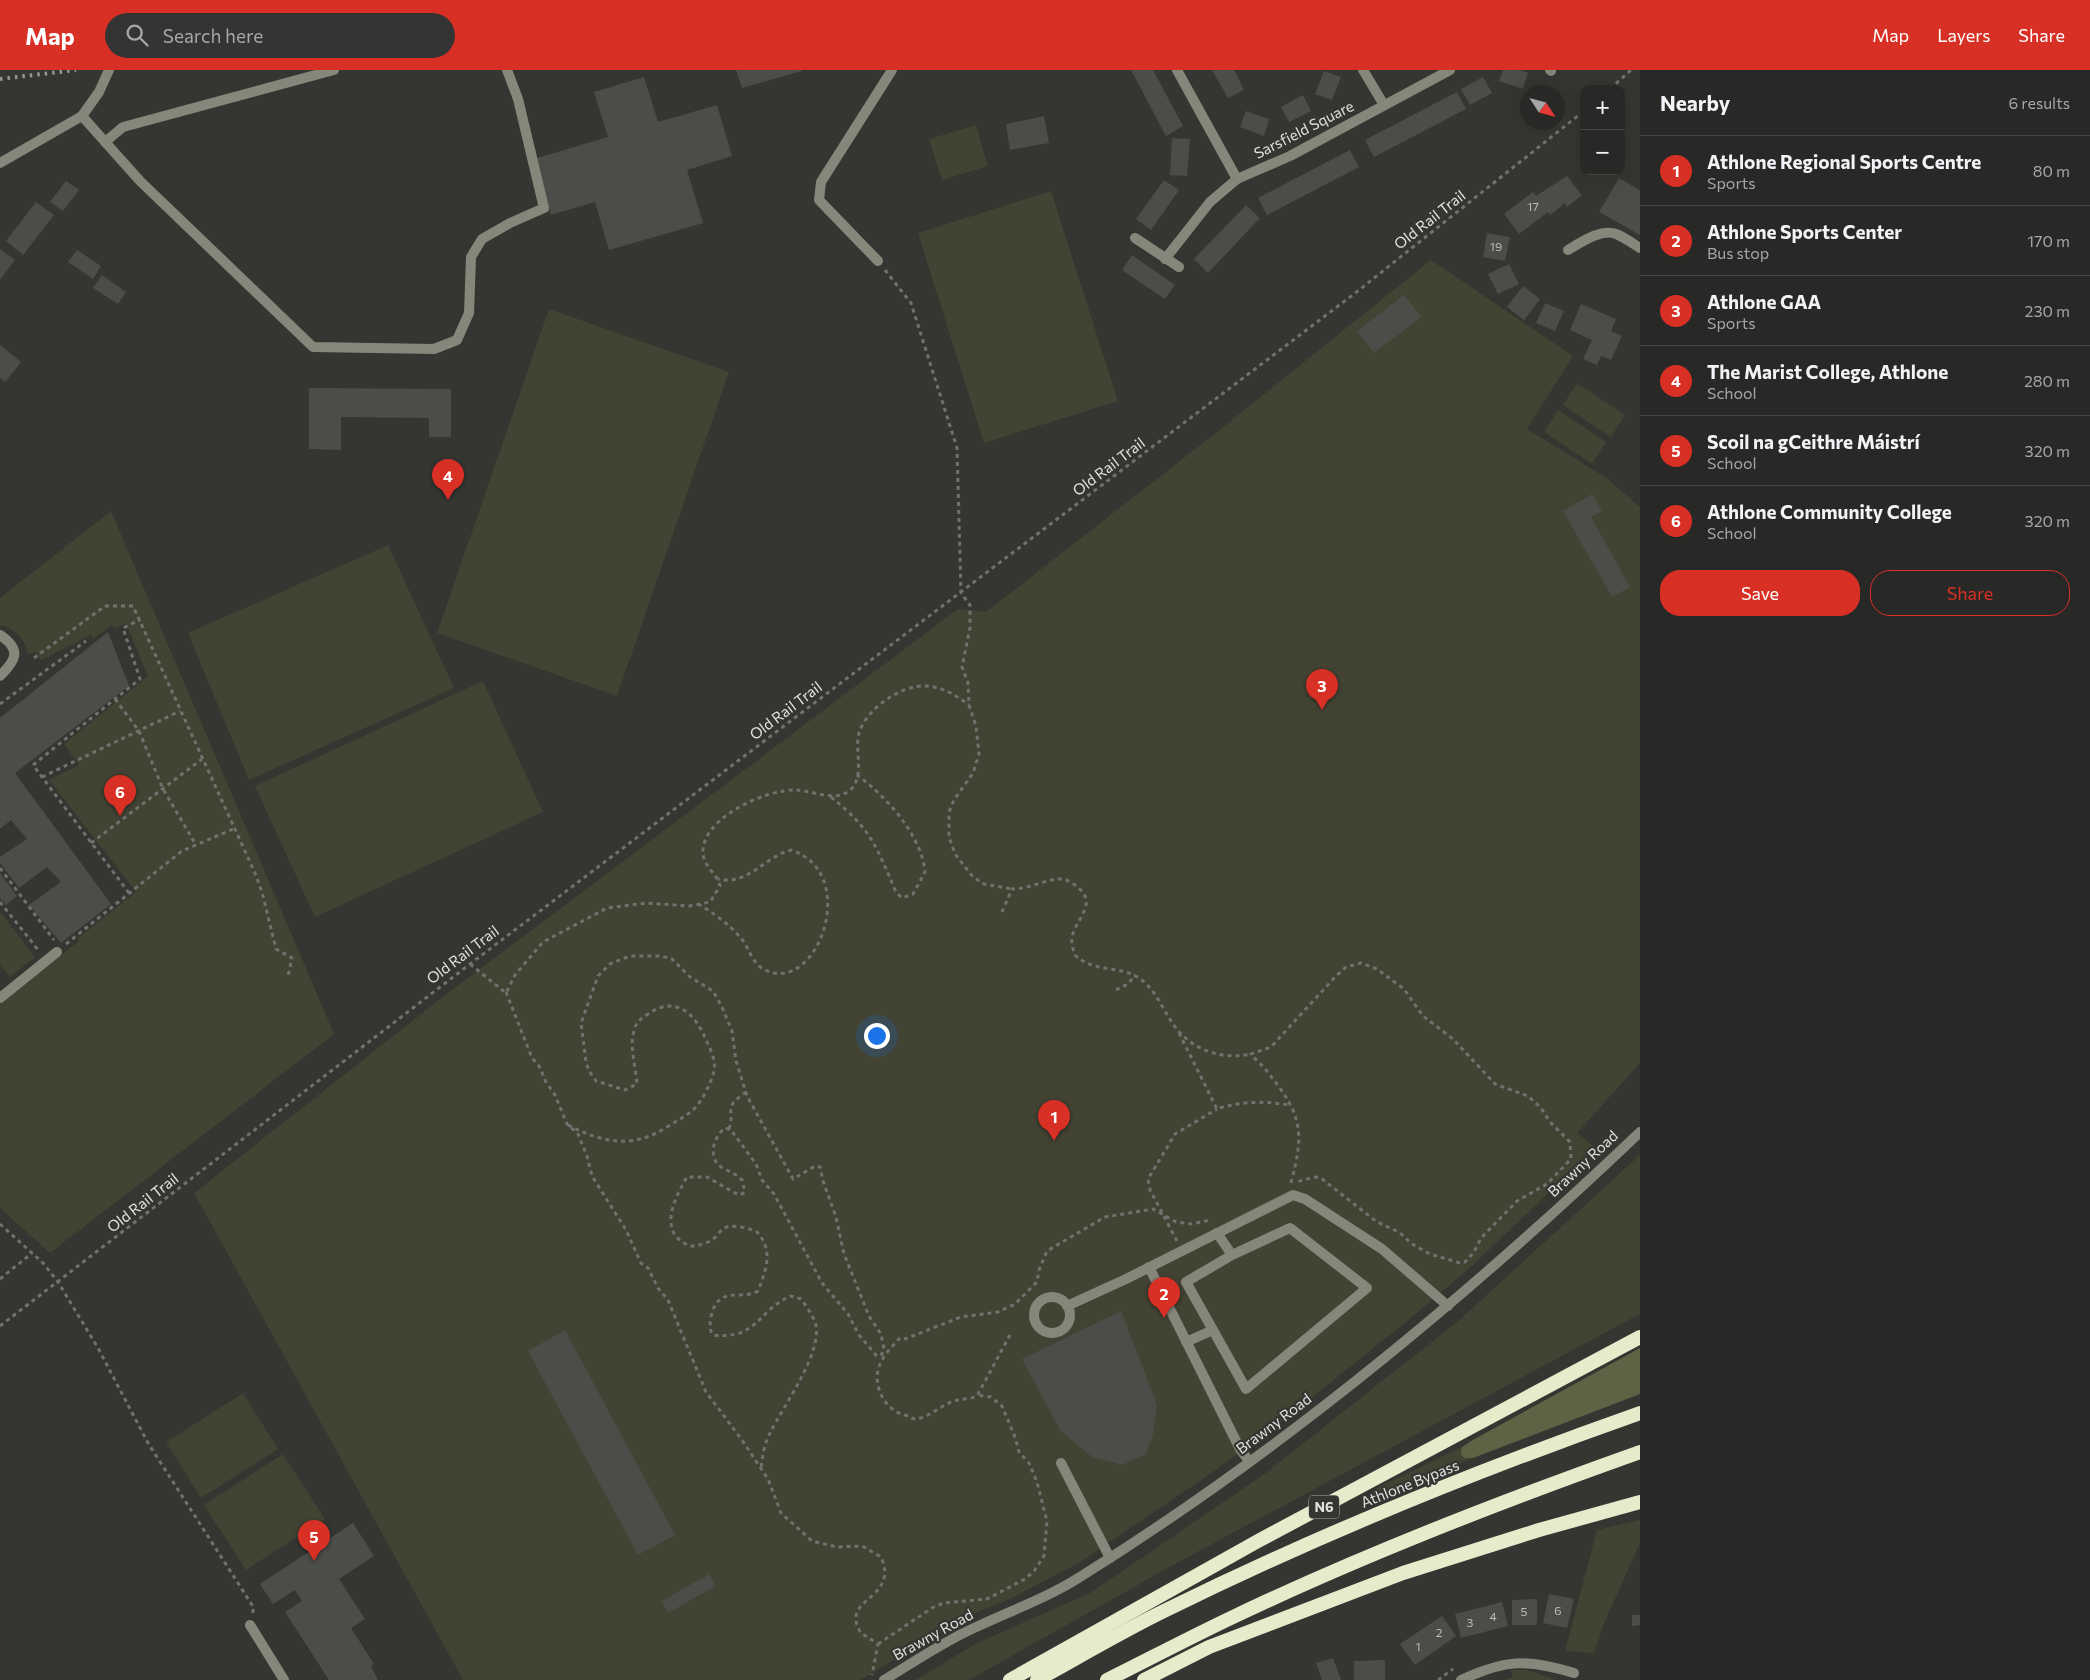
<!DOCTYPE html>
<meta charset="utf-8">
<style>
body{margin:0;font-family:Commissioner,sans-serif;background:#343432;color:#f1f3f6}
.controls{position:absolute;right:15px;top:15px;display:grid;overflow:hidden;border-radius:10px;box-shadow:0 5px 20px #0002}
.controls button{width:45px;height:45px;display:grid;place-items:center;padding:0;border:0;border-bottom:1px solid #444443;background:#282826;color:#f1f3f6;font:25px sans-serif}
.compass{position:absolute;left:1520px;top:15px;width:45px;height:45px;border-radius:50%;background:#282826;box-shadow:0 5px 20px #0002;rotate:126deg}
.you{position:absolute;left:876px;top:965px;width:18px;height:18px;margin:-12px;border:4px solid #fff;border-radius:50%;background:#1a73e8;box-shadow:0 0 0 8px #1a73e833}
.badge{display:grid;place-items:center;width:32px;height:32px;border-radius:50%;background:#d93025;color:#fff;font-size:16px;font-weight:700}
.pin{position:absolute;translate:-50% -41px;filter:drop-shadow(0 1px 2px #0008)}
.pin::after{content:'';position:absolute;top:26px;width:18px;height:15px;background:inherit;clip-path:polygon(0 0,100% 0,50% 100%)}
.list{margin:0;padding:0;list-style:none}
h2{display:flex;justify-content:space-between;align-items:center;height:65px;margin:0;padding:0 20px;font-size:21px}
h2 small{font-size:16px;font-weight:400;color:#a5a6a7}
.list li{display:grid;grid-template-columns:32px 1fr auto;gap:15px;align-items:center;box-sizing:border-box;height:70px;padding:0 20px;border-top:1px solid #444443}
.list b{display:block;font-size:19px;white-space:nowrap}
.list p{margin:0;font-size:16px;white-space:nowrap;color:#a5a6a7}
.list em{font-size:16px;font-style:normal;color:#a5a6a7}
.actions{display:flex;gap:10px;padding:15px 20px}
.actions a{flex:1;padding:11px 0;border:1px solid #d93025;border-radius:20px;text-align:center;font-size:18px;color:#d93025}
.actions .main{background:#d93025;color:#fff}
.icon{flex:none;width:28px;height:28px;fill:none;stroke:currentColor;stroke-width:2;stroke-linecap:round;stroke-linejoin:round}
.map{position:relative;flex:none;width:1640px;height:1610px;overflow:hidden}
header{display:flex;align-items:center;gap:30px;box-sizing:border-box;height:70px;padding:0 25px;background:#d93025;color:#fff}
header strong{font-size:24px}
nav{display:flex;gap:28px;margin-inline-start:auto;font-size:18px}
.search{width:350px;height:45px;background:#343432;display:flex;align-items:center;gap:12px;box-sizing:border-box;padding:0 18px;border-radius:28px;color:#a5a6a7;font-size:19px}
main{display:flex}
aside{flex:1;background:#282826}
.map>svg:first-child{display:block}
</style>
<header>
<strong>Map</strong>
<div class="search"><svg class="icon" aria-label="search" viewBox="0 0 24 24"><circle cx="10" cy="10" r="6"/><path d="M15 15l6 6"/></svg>Search here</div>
<nav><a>Map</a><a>Layers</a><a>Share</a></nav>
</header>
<main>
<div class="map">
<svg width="1640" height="1610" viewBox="0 0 1640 1610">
<rect width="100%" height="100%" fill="#353532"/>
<g fill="#424333">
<path d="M976,55L988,96L942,110L929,69Z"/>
<path d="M1051,121L1118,331L984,373L918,163Z"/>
<path d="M1431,190L1573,286L1527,359L1608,409L1640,437V993L1577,1063L1596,1078L1472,1196L1406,1252L1283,1351L1206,1407L1077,1494L1010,1529L975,1543L860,1610H463L194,1123L444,926L958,539L986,542L1212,366Z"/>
<path d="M549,239L729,302L617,626L437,563Z"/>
<path d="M1577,313L1625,345L1611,367L1563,335Z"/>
<path d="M1558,340L1606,372L1592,394L1544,362Z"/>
<path d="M111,441L334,964L50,1183L0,1138V933L79,871L78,868L136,822L49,710L79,695L64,674L148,606L126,553L114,559L112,555L93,569L91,565L41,590L35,582L28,584C25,569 15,558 0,555V528Z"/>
<path d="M388,475L454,618L249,710L188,563Z"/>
<path d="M483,611L543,742L315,847L255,716Z"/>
<path d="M0,842L35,887L10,907L0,895Z"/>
<path d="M1640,1085V1244L1175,1494L969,1610H916L975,1574L1090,1523L1263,1405L1457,1252Z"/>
<path d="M243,1323L278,1379L201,1428L166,1372Z"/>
<path d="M1462,1377L1465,1388H1473L1375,1426L1372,1422L1377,1418Z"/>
<path d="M283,1384L325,1449L246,1500L204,1435Z"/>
<path d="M1640,1450V1473L1605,1551L1594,1583L1565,1581L1597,1460Z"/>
<path d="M1511,1600H1528L1556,1610H1504L1513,1607Z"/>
</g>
<path fill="#606245" d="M1640,1278V1324L1473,1388H1465L1461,1385L1462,1377L1471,1371Z"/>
<g fill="#4c4d49">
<path d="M736,0H802V1L742,18Z"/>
<path d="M1131,0H1153L1183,56L1166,66Z"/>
<path d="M1212,0H1234L1244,20L1228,28Z"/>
<path d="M1503,0H1520L1528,3L1523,19L1499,11Z"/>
<path d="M1324,1L1341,7L1332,30L1315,24Z"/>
<path d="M644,7L658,52L717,35L732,86L687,100L703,153L609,180L595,132L551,145L534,89L608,67L594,22Z"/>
<path d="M1483,7L1492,23L1470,35L1461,19Z"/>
<path d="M1457,22L1466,39L1374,87L1365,70Z"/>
<path d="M1303,25L1311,41L1289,52L1281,37Z"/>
<path d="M1246,41L1269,49L1264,66L1240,57Z"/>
<path d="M1044,46L1049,73L1010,80L1006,54Z"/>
<path d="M1172,68L1190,69L1187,106L1170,105Z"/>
<path d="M1350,80L1359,97L1267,145L1258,128Z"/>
<path d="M1567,106L1582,125L1567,137L1565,133L1550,145L1548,142L1519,164L1504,144L1533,122L1536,126Z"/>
<path d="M1619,108L1640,120V165L1599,142Z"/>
<path d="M1164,110L1179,120L1151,160L1136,149Z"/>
<path d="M66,111L79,120L63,141L50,132Z"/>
<path d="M36,132L54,145L23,185L6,171Z"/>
<path d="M1246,135L1260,148L1208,203L1194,189Z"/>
<path d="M1487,163L1510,167L1505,191L1483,187Z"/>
<path d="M0,179L15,190L0,210Z"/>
<path d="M77,180L101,196L93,209L68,192Z"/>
<path d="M1132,185L1175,215L1165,229L1122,200Z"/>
<path d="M1509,194L1519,214L1498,224L1488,204Z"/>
<path d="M102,205L126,222L118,234L93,218Z"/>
<path d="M1523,216L1540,229L1524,250L1507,237Z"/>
<path d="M1404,225L1421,247L1374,283L1357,261Z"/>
<path d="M1545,233L1564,241L1555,261L1536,253Z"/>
<path d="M1581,234L1616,249L1611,261L1622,266L1611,290L1601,286L1597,295L1583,289L1592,270L1570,260Z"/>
<path d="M0,275L21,292L5,312L0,307Z"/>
<path d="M309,318L451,319V367H429V348L341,347V380L309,379Z"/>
<path d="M1592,424L1602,441L1591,447L1630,517L1612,527L1563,441Z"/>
<path d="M108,562L129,616L15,703L111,834L61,873L29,835L61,812L47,797L19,818L0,793V787L27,769L11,750L0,759V648Z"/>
<path d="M0,803L17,826L6,835L0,828Z"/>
<path d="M1121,1241L1157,1335L1153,1364L1146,1384L1122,1395L1092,1387L1060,1360L1022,1289Z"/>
<path d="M565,1260L675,1465L638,1485L528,1281Z"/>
<path d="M353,1453L374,1486L339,1509L365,1549L351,1558L374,1594L371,1596L378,1610H329L285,1542L302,1531L295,1520L273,1534L260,1514Z"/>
<path d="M709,1504L716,1516L668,1543L662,1531Z"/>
<path d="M1549,1524L1574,1529L1567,1558L1543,1553Z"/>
<path d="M1537,1529V1555H1512V1530Z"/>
<path d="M1502,1532L1508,1556L1461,1568L1455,1544Z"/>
<path d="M1632,1545H1640V1555L1632,1556Z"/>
<path d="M1442,1546L1456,1566L1415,1595L1400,1574Z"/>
<path d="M1333,1588L1341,1610H1322L1316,1593Z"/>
<path d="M1385,1590V1610H1354V1591Z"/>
</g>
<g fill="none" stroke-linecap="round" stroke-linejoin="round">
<g stroke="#71716e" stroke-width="3" stroke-dasharray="4 4" stroke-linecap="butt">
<path d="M1610,19L1631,0"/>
<path d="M885,200L911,233L957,378L961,523L970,535V558L962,597L968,613L969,635L976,656L979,684L973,703L954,730L949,742V767L955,784L973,807L984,814L1012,819"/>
<path d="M34,588L105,536H133L255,803L262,822L276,879L292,888L288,906"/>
<path d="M115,629L139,661L163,719L196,775"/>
<path d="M0,634L86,571"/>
<path d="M42,707L180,641"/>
<path d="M831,727C872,760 876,776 896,822L902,828L913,824L925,802C922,766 886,726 857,705"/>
<path d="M91,773L202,689"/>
<path d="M0,798L54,870"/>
<path d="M129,823L33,695L140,609L123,558L140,550"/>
<path d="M0,832L39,881"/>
<path d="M698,834C712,842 729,854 740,867C749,877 752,894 765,900C817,926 862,803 791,780C764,787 748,816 718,809"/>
<path d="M1002,842L1012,819C1030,819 1048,808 1062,809C1066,809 1072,813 1075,815C1100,833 1076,848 1072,867C1071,873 1073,880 1075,885C1094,903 1119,895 1139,908C1154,918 1162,937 1171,951C1188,978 1219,991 1251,984"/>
<path d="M66,874L182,781L233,759"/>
<path d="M470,894L506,923L515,905L543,872L607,838L646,833L689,836L710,832L720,816C717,803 701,795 703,779C706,746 767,719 797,720C814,721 834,732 849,721C866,707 854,681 859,663C866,639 902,614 927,616C943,617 957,626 969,635"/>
<path d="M1116,920L1128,914L1135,905"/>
<path d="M506,922L532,988L539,996L546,1012L555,1025L567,1054L578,1064L587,1086L592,1106L626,1160L641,1193L648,1198L658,1218L668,1230L706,1322L742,1370L768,1409L781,1443L812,1471L837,1477L862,1476L881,1487C900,1531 838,1527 861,1563L878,1574L872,1605"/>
<path d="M1179,963L1217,1039C1241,1031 1264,1031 1289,1035"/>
<path d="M568,1055C603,1073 633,1079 667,1057C676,1051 685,1047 693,1040C702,1032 711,1013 714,1001C716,990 711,981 707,972C696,945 677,924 648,944C640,949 636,952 634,961C629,977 636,997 637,1014L625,1020L596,1011L589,1001L586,992L581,953L598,906L610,894L630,886H661L672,889L690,907L713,921L722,937L732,961L736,991L747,1026L793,1109L815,1096L820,1097L823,1111L836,1147L844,1184L869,1246L881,1264L884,1279L881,1286L876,1285L859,1265L848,1244L822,1213L774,1124L762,1110L756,1094L731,1060L725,1058C714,1066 707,1087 721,1097C728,1101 735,1103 742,1110L745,1122L740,1125L735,1123L707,1107H687C677,1124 658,1158 684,1173C689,1176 693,1177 699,1175C703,1174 710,1172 713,1169C718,1166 721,1158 727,1157C736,1155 749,1158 757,1162C774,1181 766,1200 758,1221C741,1231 718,1214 711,1247C710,1254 709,1260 713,1265C759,1270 758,1239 791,1226L801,1229C806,1236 812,1244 815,1252C825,1280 782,1338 770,1363C764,1374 762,1388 761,1400"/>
<path d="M729,1059C736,1038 721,1040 746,1022"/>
<path d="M1291,1113C1304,1063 1303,1046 1269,1004C1264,996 1256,991 1251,984L1271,977L1336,906L1346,897L1361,893L1377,899L1404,919L1423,946L1453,969L1495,1014L1528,1026L1541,1038L1550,1052L1570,1072L1571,1089L1547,1114L1517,1131L1481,1168L1474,1182L1465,1192L1460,1193L1430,1184L1412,1174L1399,1162L1377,1152L1322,1109L1315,1107L1296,1112"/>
<path d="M0,1154L43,1193L58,1212L98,1278L148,1373L254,1538L252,1544"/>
<path d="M1177,1171L1150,1120L1148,1109L1175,1064L1217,1039"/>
<path d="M0,1209L32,1183"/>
<path d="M0,1256L470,894L1354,224L1584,41"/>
<path d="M1010,1265L977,1326C969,1330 962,1328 954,1331C941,1335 930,1347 916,1349C911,1349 909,1346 905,1345C886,1341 874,1319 878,1300C881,1288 891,1277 900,1268L905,1269L961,1247L998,1242L1015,1234L1037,1212L1039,1200L1047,1181L1105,1147L1153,1139L1176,1152L1191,1154L1211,1150"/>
<path d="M878,1574L932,1538L943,1533L987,1529L1025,1509L1034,1501L1044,1486L1047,1451L1037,1412L1029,1393L1019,1382L1015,1367L1002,1336L991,1327L977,1325"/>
<path d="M1438,1610L1453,1599"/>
</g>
<g stroke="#86877a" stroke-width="10">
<path d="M82,46L140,111L313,277L434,279L457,270L469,243L471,187L482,169L510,153L544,138L518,29L507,0"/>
<path d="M105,72L123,57L334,0"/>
<path d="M0,565C22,580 16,590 0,606"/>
<path d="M0,928L57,882"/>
<path d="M1217,1163L1232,1185L1290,1158L1367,1218L1246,1319L1186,1212L1232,1185"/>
<path d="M1149,1197L1240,1379L1249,1391"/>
<circle cx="1052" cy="1245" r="18"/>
<path d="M1067,1236L1126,1209L1293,1125L1305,1129L1382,1179L1448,1236"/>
<path d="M1186,1272L1213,1260"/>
<path d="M1061,1393L1110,1488"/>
<path d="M250,1555L284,1610"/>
</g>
<g stroke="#86877a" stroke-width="10">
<path d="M1177,0L1237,109"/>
<path d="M1363,0L1384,35"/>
<path d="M1550,0L1551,1"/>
<path d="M1135,168L1179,197"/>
<path d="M1568,180C1580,173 1601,158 1616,164C1624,167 1632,173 1640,178"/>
<path d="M1165,189L1210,132L1237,109L1290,86L1450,0"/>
<path d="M878,191L819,130L821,112L892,0"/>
<path d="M884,1610C914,1592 943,1572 974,1558C1010,1541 1047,1528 1080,1507C1282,1381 1468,1226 1640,1062"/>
<path d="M1461,1610C1506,1589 1527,1589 1574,1603"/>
</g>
<path stroke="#86877a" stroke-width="10" d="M0,93L82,46L99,22L109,0"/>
<g stroke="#e7eacb" stroke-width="14">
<path d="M1010,1610L1258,1471L1640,1267"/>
<path d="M1037,1610C1079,1587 1121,1562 1164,1541C1318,1465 1478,1400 1640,1343"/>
<path d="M1107,1610C1149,1589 1191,1567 1233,1547C1365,1484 1502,1431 1640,1382"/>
<path d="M1144,1610L1209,1577L1403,1503L1539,1460L1640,1432"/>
</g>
<path stroke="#969693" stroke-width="4" stroke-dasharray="2.5 5" stroke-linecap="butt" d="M0,9L76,0"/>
</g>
<g text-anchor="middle" stroke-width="4.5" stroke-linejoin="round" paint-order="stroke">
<g font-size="12" fill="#bcbcba">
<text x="1533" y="141">17</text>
<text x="1496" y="181">19</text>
<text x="1558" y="1545">6</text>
<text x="1524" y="1546">5</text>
<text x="1493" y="1551">4</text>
<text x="1470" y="1557">3</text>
<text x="1439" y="1567">2</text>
<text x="1418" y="1581">1</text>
</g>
<rect fill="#353532" stroke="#adadab" stroke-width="1" x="1309" y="1425.5" width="30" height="23" rx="4"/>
<g font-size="14" font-weight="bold" fill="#e1e1df">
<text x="1324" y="1442">N6</text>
</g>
<g font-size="15" fill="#e1e1df" stroke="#353532">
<text transform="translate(1304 60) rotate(-27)" y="5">Sarsfield Square</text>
<text transform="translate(1430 150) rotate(-38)" y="5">Old Rail Trail</text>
<text transform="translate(1109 397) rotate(-37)" y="5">Old Rail Trail</text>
<text transform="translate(786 641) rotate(-37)" y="5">Old Rail Trail</text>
<text transform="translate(463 885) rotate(-37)" y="5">Old Rail Trail</text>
<text transform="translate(1583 1094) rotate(-43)" y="5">Brawny Road</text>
<text transform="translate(143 1133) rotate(-38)" y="5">Old Rail Trail</text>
<text transform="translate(1274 1354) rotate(-37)" y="5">Brawny Road</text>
<text transform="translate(1410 1414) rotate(-22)" y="5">Athlone Bypass</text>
<text transform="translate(933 1565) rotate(-29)" y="5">Brawny Road</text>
</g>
</g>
</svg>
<div class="controls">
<button>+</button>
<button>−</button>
</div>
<svg class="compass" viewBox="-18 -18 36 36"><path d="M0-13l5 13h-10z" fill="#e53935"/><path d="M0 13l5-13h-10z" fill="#a5a6a7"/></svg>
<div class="you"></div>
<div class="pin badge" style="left:1054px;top:1071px">1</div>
<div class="pin badge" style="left:1164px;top:1248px">2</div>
<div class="pin badge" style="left:1322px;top:640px">3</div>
<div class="pin badge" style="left:448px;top:430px">4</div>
<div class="pin badge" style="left:314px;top:1491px">5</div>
<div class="pin badge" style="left:120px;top:746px">6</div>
</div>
<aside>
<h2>Nearby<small>6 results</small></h2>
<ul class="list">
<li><span class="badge">1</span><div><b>Athlone Regional Sports Centre</b><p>Sports</p></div><em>80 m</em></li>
<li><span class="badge">2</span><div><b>Athlone Sports Center</b><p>Bus stop</p></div><em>170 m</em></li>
<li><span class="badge">3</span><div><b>Athlone GAA</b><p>Sports</p></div><em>230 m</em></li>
<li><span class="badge">4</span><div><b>The Marist College, Athlone</b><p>School</p></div><em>280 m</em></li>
<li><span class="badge">5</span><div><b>Scoil na gCeithre Máistrí</b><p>School</p></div><em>320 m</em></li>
<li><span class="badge">6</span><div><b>Athlone Community College</b><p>School</p></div><em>320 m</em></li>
</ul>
<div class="actions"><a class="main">Save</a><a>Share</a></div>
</aside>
</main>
